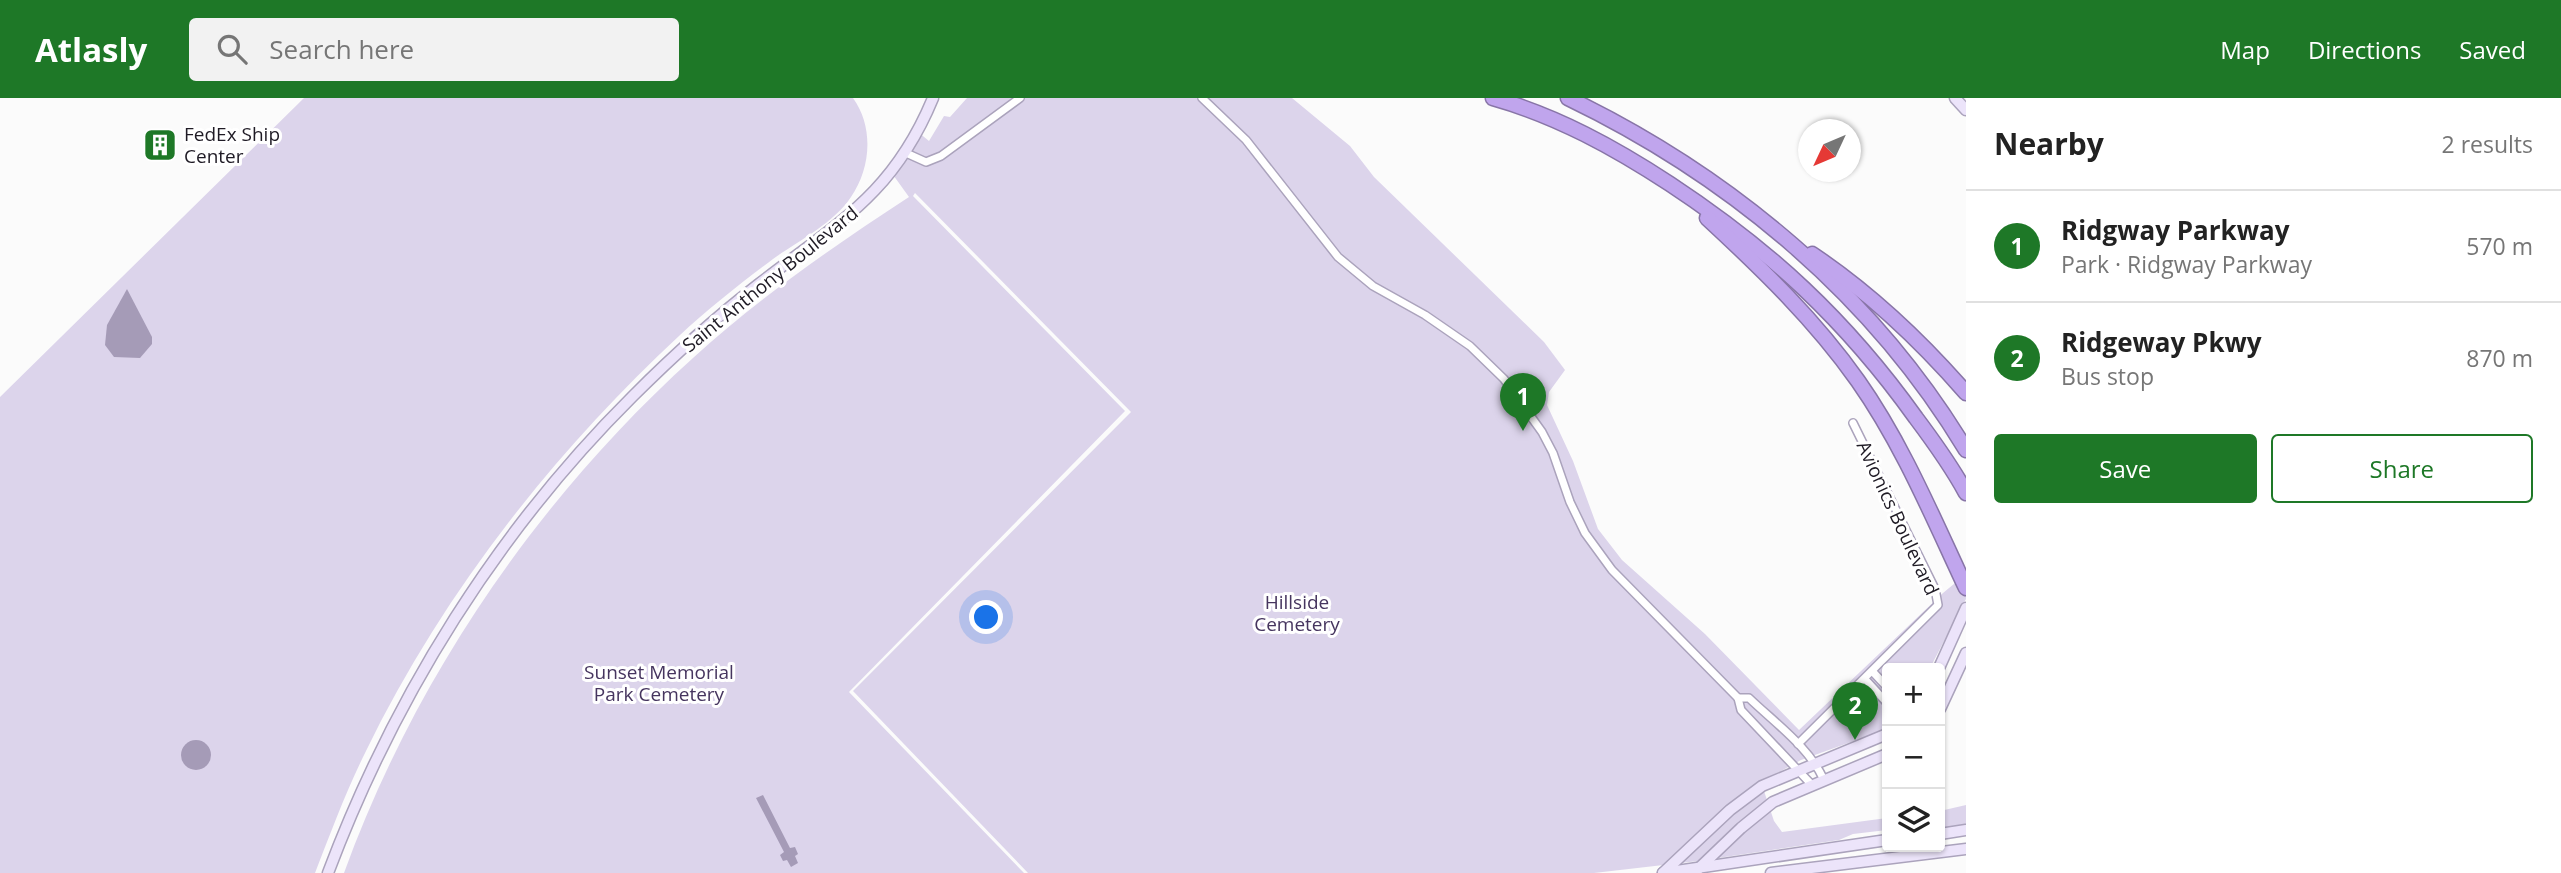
<!DOCTYPE html>
<meta charset="utf-8">
<style>
body{margin:0;font-family:"Open Sans",sans-serif;background:#f2f2f2;color:#222}
.controls{position:absolute;right:21px;bottom:21px;display:grid;overflow:hidden;border-radius:7px;box-shadow:0 2px 5px #0004}
.controls button{width:63px;height:63px;display:grid;place-items:center;padding:0;border:0;border-bottom:2px solid #e0e0e0;background:#fff;color:#222;font:35px sans-serif}
.compass{position:absolute;left:1798px;top:21px;width:63px;height:63px;border-radius:50%;background:#fff;box-shadow:0 2px 5px #0004;rotate:226deg}
.you{position:absolute;left:987px;top:520px;width:24px;height:24px;margin:-18px;border:5px solid #fff;border-radius:50%;background:#1a73e8;box-shadow:0 0 0 10px #1a73e833}
.badge{display:grid;place-items:center;width:46px;height:46px;border-radius:50%;background:#1e7827;color:#fff;font-size:23px;font-weight:700}
.pin{position:absolute;translate:-50% -58px;filter:drop-shadow(0 2px 4px #0008)}
.pin::after{content:'';position:absolute;top:37px;width:24px;height:21px;background:inherit;clip-path:polygon(0 0,100% 0,50% 100%)}
.list{margin:0;padding:0;list-style:none}
h2{display:flex;justify-content:space-between;align-items:center;height:91px;margin:0;padding:0 28px;font-size:30px}
h2 small{font-size:23px;font-weight:400;color:#767676}
.list li{display:grid;grid-template-columns:46px 1fr auto;gap:21px;align-items:center;box-sizing:border-box;height:112px;padding:0 28px;border-top:2px solid #e0e0e0}
.list b{display:block;font-size:26px;white-space:nowrap}
.list p{margin:0;font-size:23px;white-space:nowrap;color:#767676}
.list em{font-size:23px;font-style:normal;color:#767676}
.actions{display:flex;gap:14px;padding:21px 28px}
.actions a{flex:1;padding:16px 0;border:2px solid #1e7827;border-radius:7px;text-align:center;font-size:24px;color:#1e7827}
.actions .main{background:#1e7827;color:#fff}
.icon{flex:none;width:38px;height:38px;fill:none;stroke:currentColor;stroke-width:2;stroke-linecap:round;stroke-linejoin:round}
.map{position:relative;flex:none;width:1966px;height:775px;overflow:hidden}
header{display:flex;align-items:center;gap:42px;box-sizing:border-box;height:98px;padding:0 35px;background:#1e7827;color:#fff}
header strong{font-size:33px}
nav{display:flex;gap:38px;margin-inline-start:auto;font-size:24px}
.search{width:490px;height:63px;background:#f2f2f2;display:flex;align-items:center;gap:18px;box-sizing:border-box;padding:0 24px;border-radius:7px;color:#767676;font-size:26px}
main{display:flex}
aside{flex:1;background:#fff}
.map>svg:first-child{display:block}
</style>
<header>
<strong>Atlasly</strong>
<div class="search"><svg class="icon" aria-label="search" viewBox="0 0 24 24"><circle cx="10" cy="10" r="6"/><path d="M15 15l6 6"/></svg>Search here</div>
<nav><a>Map</a><a>Directions</a><a>Saved</a></nav>
</header>
<main>
<div class="map">
<svg width="1966" height="775" viewBox="0 0 1966 775">
<rect width="100%" height="100%" fill="#fbfbfb"/>
<g fill="#dcd4eb">
<path d="M304,0H853C874,29 871,70 851,99C833,126 798,143 773,161C741,185 708,211 679,238C552,356 442,497 366,653C346,693 331,734 315,775H0V299Z"/>
<path d="M967,0H1292L1350,48L1374,79L1544,244L1565,272L1549,294L1547,307L1573,363L1598,431L1622,462L1705,536L1799,632L1943,495L1966,476V501L1930,570H1887V631L1801,662L1761,684L1774,723L1782,734L1887,720V732L1853,736L1839,742L1698,763L1594,775H1028L853,593L1131,314L915,95L913,98L1125,313L849,594L1024,775H344C415,579 539,399 693,260C760,199 834,148 909,99L891,74L918,34L929,43L944,18L950,19Z"/>
<path d="M1966,707V726L1940,730V713Z"/>
</g>
<g fill="#a59bb7">
<path d="M127,191L152,239V246L140,260L114,259L105,247L107,227Z"/>
<circle cx="196" cy="657" r="15"/>
<path d="M763,697L790,750L795,749L798,756L795,758L798,765L791,769L787,762L783,763L780,757L784,754L756,700Z"/>
</g>
<g fill="none" stroke-linecap="round" stroke-linejoin="round">
<defs>
<g id="street">
<path d="M1202,0L1246,42L1338,159L1373,188L1425,217L1470,248L1504,281L1542,334L1553,355L1570,404L1585,435L1612,472L1738,600L1741,612L1811,686"/>
<path d="M906,55L926,64L941,58L1020,0"/>
<path d="M1873,574L1887,589"/>
<path d="M1865,581L1887,605"/>
<path d="M1738,600H1749C1775,625 1809,649 1824,682"/>
<path d="M1798,646L1938,507L1935,491L1853,325"/>
</g>
<g id="secondary">
<path d="M1955,0L1966,12"/>
<path d="M1939,570L1966,510"/>
<path d="M1940,611L1966,555"/>
<path d="M1940,736L1966,732"/>
<path d="M328,775C395,597 498,432 633,298C673,258 715,220 759,186C837,125 893,97 933,0"/>
<path d="M1663,775L1730,712L1762,688L1887,636"/>
<path d="M1663,775L1887,742"/>
<path d="M1694,775L1741,730L1773,704L1887,656"/>
<path d="M1771,775L1966,751"/>
</g>
<g id="highway">
<path d="M1493,0C1557,18 1615,50 1670,86C1770,152 1846,222 1916,320C1934,344 1952,369 1966,395"/>
<path d="M1568,0C1730,78 1873,197 1966,352"/>
<path d="M1707,120C1761,170 1815,222 1858,283C1903,347 1933,420 1966,490"/>
<path d="M1812,156C1870,195 1920,242 1966,295"/>
</g>
</defs>
<use href="#street" stroke="#aba3bc" stroke-width="10"/>
<use href="#secondary" stroke="#aba3bc" stroke-width="13"/>
<use href="#highway" stroke="#8875a7" stroke-width="17"/>
<use href="#street" stroke="#fff" stroke-width="7"/>
<use href="#secondary" stroke="#ece4fa" stroke-width="10"/>
<use href="#highway" stroke="#c0a5ed" stroke-width="14"/>
</g>
<defs>
<symbol id="building-square" viewBox="-11 -11 22 22"><rect x="-9" y="-9" width="18" height="18" rx="4" fill="#1e7827" stroke="#fff"/><path d="M-4-6H4V6H1V3H-1V6H-4ZM-2.5-4.3h1.7v1.8h-1.7ZM.8-4.3h1.7v1.8H.8ZM-2.5-1h1.7V.8h-1.7ZM.8-1h1.7V.8H.8Z" fill="#fff"/></symbol>
</defs>
<g fill-rule="evenodd">
<use href="#building-square" x="141" y="28" width="38" height="38"/>
</g>
<g text-anchor="middle" stroke-width="6" stroke-linejoin="round" paint-order="stroke">
<g font-size="19" fill="#1f1b25" stroke="#fff" text-anchor="start">
<text x="184" y="43">FedEx Ship<tspan x="184" dy="22">Center</tspan></text>
</g>
<g font-size="19" fill="#1f1b25" stroke="#fff">
<text transform="translate(770 181) rotate(-39)" y="7">Saint Anthony Boulevard</text>
<text transform="translate(1898 420) rotate(65)" y="7">Avionics Boulevard</text>
</g>
<g font-size="19" fill="#46355f" stroke="#fff">
<text x="1297" y="511">Hillside<tspan x="1297" dy="22">Cemetery</tspan></text>
<text x="659" y="581">Sunset Memorial<tspan x="659" dy="22">Park Cemetery</tspan></text>
</g>
</g>
</svg>
<div class="controls">
<button>+</button>
<button>−</button>
<button><svg class="icon" aria-label="layers" viewBox="0 0 24 24"><path d="M12 4l9 5-9 5-9-5zM3 14l9 5 9-5"/></svg></button>
</div>
<svg class="compass" viewBox="-18 -18 36 36"><path d="M0-13l5 13h-10z" fill="#e53935"/><path d="M0 13l5-13h-10z" fill="#767676"/></svg>
<div class="you"></div>
<div class="pin badge" style="left:1523px;top:333px">1</div>
<div class="pin badge" style="left:1855px;top:642px">2</div>
</div>
<aside>
<h2>Nearby<small>2 results</small></h2>
<ul class="list">
<li><span class="badge">1</span><div><b>Ridgway Parkway</b><p>Park · Ridgway Parkway</p></div><em>570 m</em></li>
<li><span class="badge">2</span><div><b>Ridgeway Pkwy</b><p>Bus stop</p></div><em>870 m</em></li>
</ul>
<div class="actions"><a class="main">Save</a><a>Share</a></div>
</aside>
</main>
